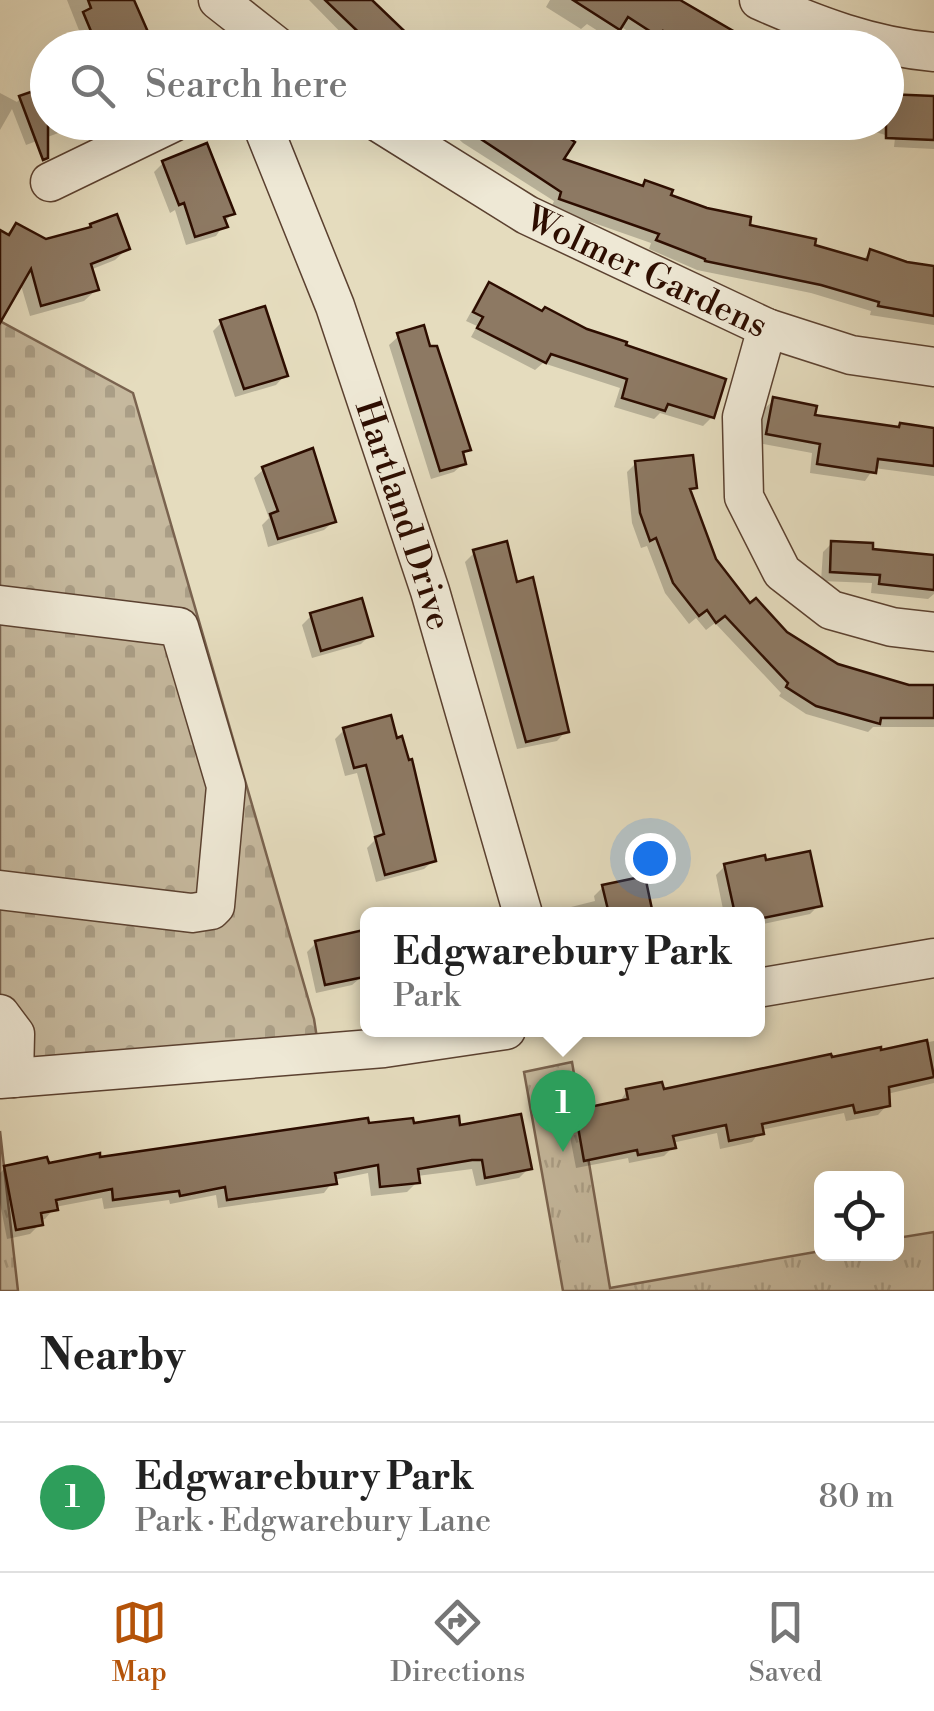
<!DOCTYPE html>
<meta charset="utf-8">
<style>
body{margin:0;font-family:"Libre Bodoni",serif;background:#f6f6f6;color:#222}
.controls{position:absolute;right:30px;bottom:30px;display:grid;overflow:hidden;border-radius:15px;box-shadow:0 10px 40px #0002}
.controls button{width:90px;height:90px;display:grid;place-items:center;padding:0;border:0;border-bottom:2px solid #e0e0e0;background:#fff;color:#222;font:50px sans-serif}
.you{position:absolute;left:650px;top:858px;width:35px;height:35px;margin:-25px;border:8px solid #fff;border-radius:50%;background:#1a73e8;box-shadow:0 0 0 15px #1a73e833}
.badge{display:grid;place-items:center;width:65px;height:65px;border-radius:50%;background:#b45309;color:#fff;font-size:32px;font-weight:700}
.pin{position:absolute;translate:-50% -82px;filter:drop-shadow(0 2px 5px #0008)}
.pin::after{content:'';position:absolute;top:52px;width:35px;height:30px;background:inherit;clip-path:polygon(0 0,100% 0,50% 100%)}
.popup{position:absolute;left:360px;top:907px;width:405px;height:130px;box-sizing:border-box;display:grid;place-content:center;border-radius:15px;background:#fff;filter:drop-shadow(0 2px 8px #0005);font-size:32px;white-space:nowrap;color:#767676}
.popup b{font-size:38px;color:#222}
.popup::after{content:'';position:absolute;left:50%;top:100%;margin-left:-20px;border:20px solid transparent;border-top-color:#fff}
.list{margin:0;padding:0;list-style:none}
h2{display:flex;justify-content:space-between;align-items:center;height:130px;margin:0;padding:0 40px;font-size:42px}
h2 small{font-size:32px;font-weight:400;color:#767676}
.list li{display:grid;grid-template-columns:65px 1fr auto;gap:30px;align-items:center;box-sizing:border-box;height:150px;padding:0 40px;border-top:2px solid #e0e0e0}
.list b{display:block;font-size:38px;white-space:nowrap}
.list p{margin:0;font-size:32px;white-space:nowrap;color:#767676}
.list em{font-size:32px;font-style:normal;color:#767676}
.icon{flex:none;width:55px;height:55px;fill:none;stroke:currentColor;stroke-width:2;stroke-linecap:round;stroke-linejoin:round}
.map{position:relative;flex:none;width:934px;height:1291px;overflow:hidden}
.search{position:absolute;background:#fff;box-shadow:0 10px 40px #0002;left:30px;right:30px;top:30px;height:110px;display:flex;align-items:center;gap:25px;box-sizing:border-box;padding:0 35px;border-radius:55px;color:#767676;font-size:38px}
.sheet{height:280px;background:#fff}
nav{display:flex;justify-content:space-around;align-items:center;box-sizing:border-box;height:140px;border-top:2px solid #e0e0e0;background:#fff;font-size:28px;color:#767676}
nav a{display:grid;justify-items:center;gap:5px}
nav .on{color:#b45309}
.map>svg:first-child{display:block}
</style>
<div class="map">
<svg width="934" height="1291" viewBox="0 0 934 1291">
<defs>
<pattern id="grass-tufts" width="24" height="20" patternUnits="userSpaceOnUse" patternTransform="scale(2.5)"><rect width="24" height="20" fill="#c6b99e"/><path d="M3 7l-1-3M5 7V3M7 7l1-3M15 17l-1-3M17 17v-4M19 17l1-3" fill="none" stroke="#aa9e86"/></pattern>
<pattern id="cemetery-stones" width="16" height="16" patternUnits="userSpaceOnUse" patternTransform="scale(2.5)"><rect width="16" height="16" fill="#c6b99e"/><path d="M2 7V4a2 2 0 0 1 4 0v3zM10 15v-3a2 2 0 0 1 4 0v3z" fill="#aa9e86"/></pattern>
</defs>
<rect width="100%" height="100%" fill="#e5dcbe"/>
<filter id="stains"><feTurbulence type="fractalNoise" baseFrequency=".002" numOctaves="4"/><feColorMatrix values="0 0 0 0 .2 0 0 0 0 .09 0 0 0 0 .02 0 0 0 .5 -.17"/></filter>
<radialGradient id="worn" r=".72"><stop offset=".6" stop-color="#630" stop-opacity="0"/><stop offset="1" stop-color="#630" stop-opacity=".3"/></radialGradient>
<g fill="url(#grass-tufts)" stroke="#7a634f" stroke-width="2.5">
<path d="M572,1062L610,1288L821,1251L896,1254L897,1238L934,1232V1291H563L524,1072Z"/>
<path d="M0,1131L18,1291H0Z"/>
</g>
<path fill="url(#cemetery-stones)" stroke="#7a634f" stroke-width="2.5" d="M0,321L133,393L314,1019L319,1051L0,1079Z"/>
<g fill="#0003">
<path d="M67,0H132L155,48H86Z"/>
<path d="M309,0H369L410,40L419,31L436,48H356Z"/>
<path d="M550,0H655L729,38L760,48H668L654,39L648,44L620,26L609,38L587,24L581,29L546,7Z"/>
<path d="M886,87L892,88L889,97L934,99V149L894,147L895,138L853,125L845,133L812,122H886Z"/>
<path d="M0,93L17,102L21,98L48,122H70L61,132L26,145L12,109L0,130Z"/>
<path d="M440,122H541L560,161L640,188L645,183L668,197L747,227L861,261L871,252L907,265L934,267V325L870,315L871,311L811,293L697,270L649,249L651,243L551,208L554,201L463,143Z"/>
<path d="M163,163L232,213L216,236L186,245L175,210L170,213L154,172Z"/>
<path d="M16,226L46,242L87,230L91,226L127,249L115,260L90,270L96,290L84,301L30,316L20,282L0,310V239Z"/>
<path d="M489,285L712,417L703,426L660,413L654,419L614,407L620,388L543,363L535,370L471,337L477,326L466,321L481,294Z"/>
<path d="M222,322L285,375L276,385L235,397L213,331Z"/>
<path d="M399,336L468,449L461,456L464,463L454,472L431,479L389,345Z"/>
<path d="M774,400L812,417L897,430H934V476L874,468L865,481L810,473L812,453L758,443L764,409Z"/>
<path d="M636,463L694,487L688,493L713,561L750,607L785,634L837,666L909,687H934V727H873L868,732L806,714L779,696L781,693L715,623L706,630L696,618L689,624L665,593L647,546L641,548L632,523L627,472Z"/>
<path d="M264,469L334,521L324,530L268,547L262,525L269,518L254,478Z"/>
<path d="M832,543L934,558V594L928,599L871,593L872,583L821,581L823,552Z"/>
<path d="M474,553L516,585L566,731L557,741L517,749L465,562Z"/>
<path d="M311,616L370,635L361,644L312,658L302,625Z"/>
<path d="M344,730L434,860L424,869L376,882L367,848L375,840L357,773L345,776L335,739Z"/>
<path d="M725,866L819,905L810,914L758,925V914H724L716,875Z"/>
<path d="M643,879L651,914H543L595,901L594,896L603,887Z"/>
<path d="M368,933V977L359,979L352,985L316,993L307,952L316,943Z"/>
<path d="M934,1041V1083L887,1094V1105L878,1115L846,1121L844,1113L761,1130L752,1142L720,1149L717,1133L672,1143L673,1147L664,1156L629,1163L628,1158L576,1168L567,1121L576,1112L618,1104L627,1091L662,1092Z"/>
<path d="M367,1125L458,1128L529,1168L519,1178L476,1186L472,1169L417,1176V1182L407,1192L371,1196L368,1173L334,1180L324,1193L218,1208L216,1195L170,1204L169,1200L104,1209L102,1198L55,1207L45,1219L40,1220V1224L30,1234L7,1239L0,1203V1173L5,1168L47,1166Z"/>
</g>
<g fill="#8d7963" stroke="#2d0d00" stroke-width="2.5">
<path d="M88,0H134L155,48H98L83,12L91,8Z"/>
<path d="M325,0H372L422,48H375Z"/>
<path d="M573,0H680L735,32L726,48H692L663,31L659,37L628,17L620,30Z"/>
<path d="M48,86V158L43,160L19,96Z"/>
<path d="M886,94L934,96V140L886,138Z"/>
<path d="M455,122H546L575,142L564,159L643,186L645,180L673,190L671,195L707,208L751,217L750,225L816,239L815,245L867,260L870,249L907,262L934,266V316L878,306L879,302L821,285L705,261V259L656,240L659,234L559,199L561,192Z"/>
<path d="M207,143L235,214L224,217L228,227L195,237L184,203L179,205L162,161Z"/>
<path d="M117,214L130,249L91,264L99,290L41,306L31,269L0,323V230L9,235L16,223L46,239L91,227L90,224Z"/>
<path d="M489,282L542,311L545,307L587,329L627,342L626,345L726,379L714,418L668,404L665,411L622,398L627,379L551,354L546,363L477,328L483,317L473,312Z"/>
<path d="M265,306L288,376L244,389L220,320Z"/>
<path d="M424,325L430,346H437L471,450L463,452L466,464L440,471L397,333Z"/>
<path d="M773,397L817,406L815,415L899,427L900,423L934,428V466L878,459L876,473L817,464L820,444L766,434Z"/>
<path d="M313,448L336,522L278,539L270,514L278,511L262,467Z"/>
<path d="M693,455L697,488L690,489L716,559L750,603L756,598L787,632L838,664L909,685H934V718H881L880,724L816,706L786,687L788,683L725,616L716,623L707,610L699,616L673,583L656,538L650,541L640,513L635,461Z"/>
<path d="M507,541L517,582L533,577L569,732L526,742L473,550Z"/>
<path d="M831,541L873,543V549L934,555V590L879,584L880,575L830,572Z"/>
<path d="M362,598L373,636L321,651L310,613Z"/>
<path d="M391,715L397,738L402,736L409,760L412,759L436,861L385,875L375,837L384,834L366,765L354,768L343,728Z"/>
<path d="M810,851L822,906L758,919V914H735L724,864L765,855L766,860Z"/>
<path d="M645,876L653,914H609L602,885Z"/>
<path d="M368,929V971H363L364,977L325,985L315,941Z"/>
<path d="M927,1040L934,1077L889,1087L890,1106L855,1113L853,1105L762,1124L764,1134L729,1141L726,1125L673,1136L676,1148L638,1155L637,1150L584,1161L575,1110L628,1099L626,1089L662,1082L664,1089L831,1054L832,1057L881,1047V1050Z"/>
<path d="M521,1114L532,1169L485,1178L482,1160H472L418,1169L420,1183L380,1187L378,1165L335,1173L337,1184L227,1200L225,1187L180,1196L179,1191L113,1200L112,1189L56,1200L58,1210L41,1213L43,1225L16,1230L4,1166L47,1157L49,1163L100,1153V1157L368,1118L369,1123L413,1118L414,1123L459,1116L460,1125Z"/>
</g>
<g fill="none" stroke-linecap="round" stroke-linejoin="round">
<defs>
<g id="minor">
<path d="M218,0L279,48"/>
<path d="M759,0C815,25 873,47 934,52"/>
<path id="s1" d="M261,122L335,306L430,591L523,914"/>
<path id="s2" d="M378,122L527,215L767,328L851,355L934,367"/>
<path d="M50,182L174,122"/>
<path d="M767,328L742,417L744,497L782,572L831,610L892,627L934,632"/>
<path d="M0,605L179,627L226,786L215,906L211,910L192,913L0,890"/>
<path d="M758,988L934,958"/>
<path d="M0,1014L15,1034L14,1078"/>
<path d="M0,1079L384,1048L506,1030"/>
</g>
</defs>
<use href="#minor" stroke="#5b4130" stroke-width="41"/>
<use href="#minor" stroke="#eee8d5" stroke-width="38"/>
</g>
<g text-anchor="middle" stroke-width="8" stroke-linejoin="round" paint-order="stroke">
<g font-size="35" fill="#2d0d00" stroke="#eee8d5">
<text dy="12" stroke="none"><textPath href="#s2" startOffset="308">Wolmer Gardens</textPath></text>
<text dy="12" stroke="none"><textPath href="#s1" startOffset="418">Hartland Drive</textPath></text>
</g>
</g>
<rect width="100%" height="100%" filter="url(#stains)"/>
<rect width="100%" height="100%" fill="url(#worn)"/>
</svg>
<div class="controls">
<button><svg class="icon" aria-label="locate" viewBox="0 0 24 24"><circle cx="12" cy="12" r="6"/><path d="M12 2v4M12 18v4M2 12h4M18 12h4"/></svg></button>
</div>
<div class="you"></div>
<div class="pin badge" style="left:563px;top:1152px;background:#2e9e5b">1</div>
<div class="popup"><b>Edgwarebury Park</b>Park</div>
<div class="search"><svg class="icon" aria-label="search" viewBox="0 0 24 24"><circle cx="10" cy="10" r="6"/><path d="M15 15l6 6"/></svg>Search here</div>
</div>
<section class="sheet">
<h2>Nearby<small></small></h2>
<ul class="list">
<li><span class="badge" style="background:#2e9e5b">1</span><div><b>Edgwarebury Park</b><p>Park · Edgwarebury Lane</p></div><em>80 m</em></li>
</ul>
</section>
<nav>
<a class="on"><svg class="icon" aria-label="map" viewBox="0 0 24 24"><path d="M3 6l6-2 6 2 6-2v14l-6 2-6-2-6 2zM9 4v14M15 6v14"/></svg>Map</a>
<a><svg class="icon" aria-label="directions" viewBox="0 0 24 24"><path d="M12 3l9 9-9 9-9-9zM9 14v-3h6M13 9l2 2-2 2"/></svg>Directions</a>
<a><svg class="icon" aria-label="saved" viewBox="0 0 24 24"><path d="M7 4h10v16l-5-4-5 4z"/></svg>Saved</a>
</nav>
